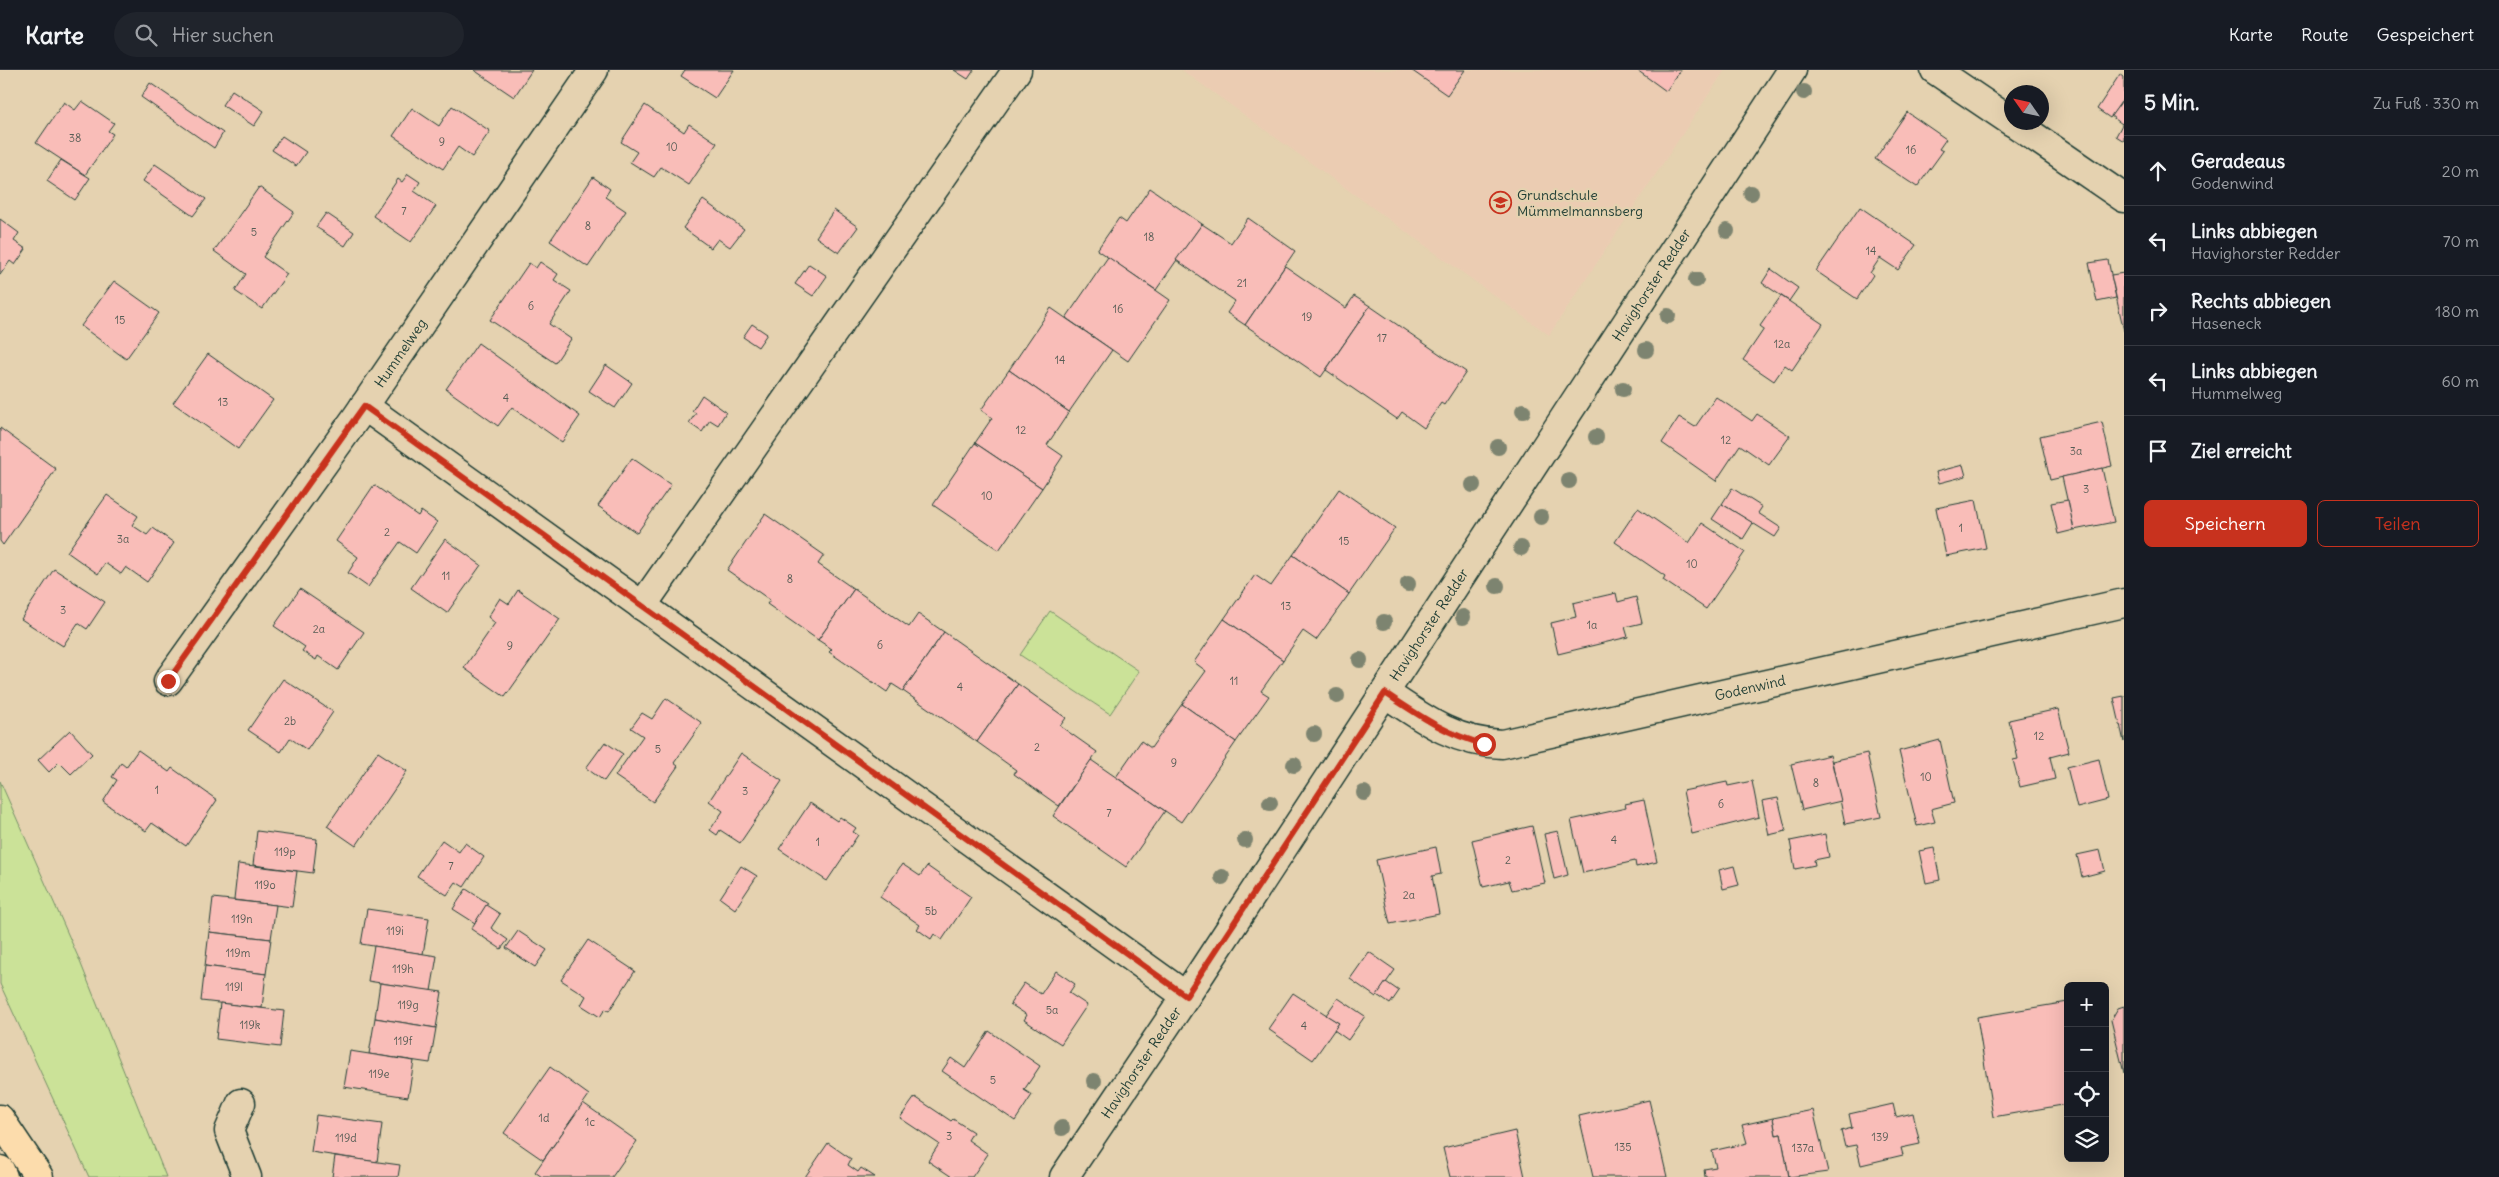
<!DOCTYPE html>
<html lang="de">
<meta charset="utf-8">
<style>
body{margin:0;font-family:Delius,sans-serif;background:#20242c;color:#f1f3f6}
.controls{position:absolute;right:15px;bottom:15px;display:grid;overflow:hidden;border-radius:8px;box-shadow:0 5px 20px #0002}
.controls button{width:45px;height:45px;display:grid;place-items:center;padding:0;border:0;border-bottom:1px solid #363941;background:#171b24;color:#f1f3f6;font:25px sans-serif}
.compass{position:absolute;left:2004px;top:15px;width:45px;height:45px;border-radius:50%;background:#171b24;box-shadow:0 5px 20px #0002;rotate:304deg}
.stop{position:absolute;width:15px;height:15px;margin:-11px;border:4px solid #c8321e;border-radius:50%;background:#fff}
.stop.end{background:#c8321e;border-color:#fff;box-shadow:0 1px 5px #0008}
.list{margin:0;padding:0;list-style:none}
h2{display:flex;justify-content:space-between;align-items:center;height:65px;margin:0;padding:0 20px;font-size:21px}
h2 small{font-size:16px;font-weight:400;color:#9ea1a6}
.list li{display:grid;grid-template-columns:32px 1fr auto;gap:15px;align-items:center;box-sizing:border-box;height:70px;padding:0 20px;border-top:1px solid #363941}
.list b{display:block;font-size:19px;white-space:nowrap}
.list p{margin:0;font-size:16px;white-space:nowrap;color:#9ea1a6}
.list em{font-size:16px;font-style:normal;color:#9ea1a6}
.actions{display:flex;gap:10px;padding:15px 20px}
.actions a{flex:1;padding:11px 0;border:1px solid #c8321e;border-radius:8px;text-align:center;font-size:18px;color:#c8321e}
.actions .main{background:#c8321e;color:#fff}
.icon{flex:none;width:28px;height:28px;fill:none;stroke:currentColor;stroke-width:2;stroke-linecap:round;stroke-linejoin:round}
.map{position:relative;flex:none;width:2124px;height:1107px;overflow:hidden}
header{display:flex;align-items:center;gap:30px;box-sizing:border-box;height:70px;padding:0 25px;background:#171b24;border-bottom:1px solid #363941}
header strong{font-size:24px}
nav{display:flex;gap:28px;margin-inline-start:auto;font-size:18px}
.search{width:350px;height:45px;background:#20242c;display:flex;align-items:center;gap:12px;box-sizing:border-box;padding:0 18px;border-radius:28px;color:#9ea1a6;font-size:19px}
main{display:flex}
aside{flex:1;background:#171b24}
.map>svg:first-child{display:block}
</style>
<header>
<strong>Karte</strong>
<div class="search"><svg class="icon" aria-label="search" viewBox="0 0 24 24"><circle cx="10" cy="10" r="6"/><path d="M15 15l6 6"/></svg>Hier suchen</div>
<nav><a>Karte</a><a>Route</a><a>Gespeichert</a></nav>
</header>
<main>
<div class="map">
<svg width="2124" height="1107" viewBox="0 0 2124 1107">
<rect width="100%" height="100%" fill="#e5d2b0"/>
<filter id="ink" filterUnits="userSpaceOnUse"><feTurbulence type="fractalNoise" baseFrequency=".02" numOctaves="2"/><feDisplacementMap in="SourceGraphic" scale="10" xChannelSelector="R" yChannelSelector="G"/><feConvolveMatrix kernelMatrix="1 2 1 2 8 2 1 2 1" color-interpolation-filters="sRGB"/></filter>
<g filter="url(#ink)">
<path fill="#ebccb2" d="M1182,0H1725L1549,265Z"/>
<g fill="#cbe298" stroke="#759066">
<path d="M1050,541L1139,601L1110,644L1020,585Z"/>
<path d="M0,711L79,889L166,1107H89L0,914Z"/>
</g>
<g fill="#f9bdb8" stroke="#1f3d34">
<path d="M474,0H532L514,27Z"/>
<path d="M685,0H734L715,28L681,6Z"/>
<path d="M954,0H974L968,9Z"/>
<path d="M1411,0H1465L1447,25Z"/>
<path d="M1637,0H1681L1666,21Z"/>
<path d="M2120,4L2124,7V28L2110,48L2097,39Z"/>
<path d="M150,13L223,63L214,78L141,27Z"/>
<path d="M232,20L264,41L254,56L222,35Z"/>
<path d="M2124,28V51L2122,54L2111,46Z"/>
<path d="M82,31L114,53L108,61L113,64L85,105L36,73L64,32L75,40Z"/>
<path d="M645,35L684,62L689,54L717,73L689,115L661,97L654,107L630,92L637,82L621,72Z"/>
<path d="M452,36L490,61L472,87L458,77L443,99L393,66L412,38L439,56Z"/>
<path d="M1907,42L1946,69L1939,79L1943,81L1917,117L1875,89Z"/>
<path d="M2124,51V71L2116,66Z"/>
<path d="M282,66L306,82L296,96L272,80Z"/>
<path d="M61,90L90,108L75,130L47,111Z"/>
<path d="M155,94L206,129L193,146L143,111Z"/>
<path d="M408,104L420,112L414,121L436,136L411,172L373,146L398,109L402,112Z"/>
<path d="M593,107L610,119L605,127L626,141L588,197L550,171Z"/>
<path d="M259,117L294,142L263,187L287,204L262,239L235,221L246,204L214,181Z"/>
<path d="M1150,118L1202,154L1156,220L1097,180L1119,148L1126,153Z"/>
<path d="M703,130L744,159L730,177L718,169L711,178L683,158Z"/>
<path d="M1860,137L1916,175L1898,200L1880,188L1870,203L1873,205L1857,229L1816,201Z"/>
<path d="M834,140L858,157L839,183L816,167Z"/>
<path d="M326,143L354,162L345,176L316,157Z"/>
<path d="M1248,148L1295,181L1245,255L1227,243L1235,231L1176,190L1202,154L1231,173Z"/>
<path d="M0,149L19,163L14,171L26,179L15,195L10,191L0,205Z"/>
<path d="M1108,187L1170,230L1128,291L1066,248Z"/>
<path d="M2108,190L2116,228L2097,232L2089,193Z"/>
<path d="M540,192L558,204L554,210L571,221L549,254L571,269L555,293L490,250L529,193L536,198Z"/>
<path d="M809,194L827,206L813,226L795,214Z"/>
<path d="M1285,196L1346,238L1354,226L1370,236L1321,307L1245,255Z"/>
<path d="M1771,199L1798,218L1789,231L1762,213Z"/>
<path d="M2124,203V261L2111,205Z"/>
<path d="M114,211L159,243L126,289L81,256Z"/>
<path d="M1781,226L1823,254L1792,300L1785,295L1774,311L1743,290L1764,259L1760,256Z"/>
<path d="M1370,236L1466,302L1444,335L1441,333L1424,358L1402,342L1397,349L1326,300Z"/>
<path d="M1051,238L1112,280L1069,342L1009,300Z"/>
<path d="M752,254L767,264L758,277L743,267Z"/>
<path d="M478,273L580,346L562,372L512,337L498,356L446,319Z"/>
<path d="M208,284L273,330L238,379L173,333Z"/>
<path d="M606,295L632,313L615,338L589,321Z"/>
<path d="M1009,300L1069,342L1047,375L1063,386L1042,418L975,373L992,348L981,340Z"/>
<path d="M702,325L726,342L718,355L710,350L702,362L689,353L696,343L692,341Z"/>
<path d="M1716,327L1752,351L1757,344L1790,366L1769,395L1740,375L1716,411L1662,373L1679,347L1695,357Z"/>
<path d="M2102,352L2112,396L2050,410L2040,366Z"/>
<path d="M0,358L56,399L3,475L0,471Z"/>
<path d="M975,373L1042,418L999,480L933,435Z"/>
<path d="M632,388L671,415L637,463L598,436Z"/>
<path d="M1963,395L1966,406L1939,413L1936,402Z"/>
<path d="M2102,398L2114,452L2074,460L2062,407Z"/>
<path d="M374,415L418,446L421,441L437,452L416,483L400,472L368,517L348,503L358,487L336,471Z"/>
<path d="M1732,418L1762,437L1758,443L1781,458L1775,467L1722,434Z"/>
<path d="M1339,419L1395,458L1349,524L1293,485Z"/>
<path d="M107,425L138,446L132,455L147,465L153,458L174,473L147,512L126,497L121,504L105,493L98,504L67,482Z"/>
<path d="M1976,430L1986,478L1946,486L1936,438Z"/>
<path d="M2068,430L2074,460L2058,464L2051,433Z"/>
<path d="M1722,434L1753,453L1743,469L1712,449Z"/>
<path d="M1638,438L1689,473L1702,453L1745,482L1706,539L1663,510L1665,506L1615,472Z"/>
<path d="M765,444L824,485L818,494L854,519L818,570L767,534L770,530L727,500Z"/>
<path d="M445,469L481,495L447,543L411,518Z"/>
<path d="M1293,485L1349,524L1316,570L1303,561L1283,590L1224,549L1255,505L1271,516Z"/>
<path d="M54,499L105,532L87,559L78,553L63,576L21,549Z"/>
<path d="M300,519L364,562L338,600L318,586L316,590L302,581L305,577L274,556Z"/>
<path d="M854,519L909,557L918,544L944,562L903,621L892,614L887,622L829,582L832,579L818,570Z"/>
<path d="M518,520L560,549L505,627L464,598L495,553L488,547L500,528L509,534Z"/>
<path d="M1616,523L1618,532L1636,527L1642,553L1625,557L1628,567L1558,584L1551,553L1576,547L1573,533Z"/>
<path d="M1224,549L1283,590L1261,621L1269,626L1236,672L1182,634L1206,601L1194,592Z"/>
<path d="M944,562L1018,614L977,672L903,621Z"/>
<path d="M283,609L333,642L307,680L290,668L281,682L248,660Z"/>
<path d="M1018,614L1066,648L1060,656L1097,682L1059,736L1014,704L1016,700L977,672Z"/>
<path d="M2124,626V672L2114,628Z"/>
<path d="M666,628L702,653L674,693L678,696L653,732L615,706L643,666L631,658L642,643L652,649Z"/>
<path d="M1182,634L1236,672L1181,752L1116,707L1141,671L1151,678Z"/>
<path d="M2058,639L2069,682L2050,687L2055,709L2020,717L2013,690L2018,689L2009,650Z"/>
<path d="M70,660L92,684L71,704L59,692L49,702L38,690Z"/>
<path d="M1940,670L1954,733L1931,739L1935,752L1917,756L1899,681Z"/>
<path d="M605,672L623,684L604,711L586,698Z"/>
<path d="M138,680L169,702L172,698L217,730L186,776L152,753L146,761L103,732L117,710L112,707L121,693L126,697Z"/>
<path d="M378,682L407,701L356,776L327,756Z"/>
<path d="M741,683L782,711L740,773L720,760L717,765L710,760L723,741L709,731Z"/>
<path d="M1867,683L1881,747L1845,754L1832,691Z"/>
<path d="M1830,685L1841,731L1802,740L1791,694Z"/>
<path d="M2099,689L2108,730L2077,738L2067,697Z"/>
<path d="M1091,690L1165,741L1126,797L1053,746Z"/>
<path d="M1752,711L1759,747L1692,764L1683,721L1727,712L1728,716Z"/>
<path d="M1778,728L1786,761L1769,765L1762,731Z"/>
<path d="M1644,730L1657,792L1636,797L1635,791L1583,803L1571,750L1626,738L1625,734Z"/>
<path d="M810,733L837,751L840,747L856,758L853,762L858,765L827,811L779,779Z"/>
<path d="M1532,756L1545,813L1512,820L1509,811L1483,817L1472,770Z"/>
<path d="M257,761L317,769L313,803L253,795Z"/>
<path d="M1558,761L1568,805L1554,809L1544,764Z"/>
<path d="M1825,764L1829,787L1814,790L1815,795L1795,799L1790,771Z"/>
<path d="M442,770L459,782L465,773L484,787L464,817L456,812L447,825L417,806Z"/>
<path d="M1436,777L1441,804L1432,806L1439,844L1390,854L1376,790Z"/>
<path d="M1934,778L1940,810L1926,813L1919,781Z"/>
<path d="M2100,780L2105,801L2082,807L2077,785Z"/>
<path d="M238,794L297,801L292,837L234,830Z"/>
<path d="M902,794L920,806L927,796L971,827L942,870L934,864L931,869L917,859L920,855L880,827Z"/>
<path d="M741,796L757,806L735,839L720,828Z"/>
<path d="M1734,796L1739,815L1723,819L1719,800Z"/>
<path d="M466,819L488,833L475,853L453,839Z"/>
<path d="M213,828L276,835L271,869L209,862Z"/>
<path d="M486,835L500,844L491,858L508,870L501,879L471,859Z"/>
<path d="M367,839L429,848L423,884L361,874Z"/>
<path d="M518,861L547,880L535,897L506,878Z"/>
<path d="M209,862L271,869L266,904L205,896Z"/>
<path d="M588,870L635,901L609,941L605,939L600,947L581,935L586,926L561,910Z"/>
<path d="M374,876L437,886L431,921L368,911Z"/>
<path d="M1369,882L1395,900L1376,927L1350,909Z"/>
<path d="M205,896L266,904L262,938L201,931Z"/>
<path d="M1056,901L1075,914L1069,923L1087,935L1061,974L1024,950L1027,945L1010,934L1024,913L1041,924Z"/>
<path d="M1386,912L1399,921L1390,934L1377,925Z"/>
<path d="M380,913L442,922L436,958L375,948Z"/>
<path d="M1293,923L1339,953L1313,990L1268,959Z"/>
<path d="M1338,928L1365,946L1348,970L1334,960L1339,953L1326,945Z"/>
<path d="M2068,932V1034L1993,1047L1977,947Z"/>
<path d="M220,933L284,941L280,977L216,969Z"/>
<path d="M2124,936V1003L2111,950L2118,938Z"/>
<path d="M375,948L436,958L430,993L369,984Z"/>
<path d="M989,961L1040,996L1024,1020L1032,1025L1015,1051L942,1001L951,988L965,998Z"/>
<path d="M350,981L414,991L408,1027L344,1017Z"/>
<path d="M550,997L589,1025L543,1090L504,1063Z"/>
<path d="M915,1027L951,1051L953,1049L973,1062L968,1070L988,1084L972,1107H952L928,1091L939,1074L900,1048Z"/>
<path d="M1649,1030L1667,1107H1593L1579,1046Z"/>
<path d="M583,1033L637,1071L612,1107H542L535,1102Z"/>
<path d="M1893,1034L1896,1047L1913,1043L1920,1074L1901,1078L1903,1085L1861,1095L1856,1075L1845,1077L1841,1061L1852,1058L1849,1044Z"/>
<path d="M1813,1040L1828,1102L1789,1107L1781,1064L1776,1065L1773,1048Z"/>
<path d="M316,1045L382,1054L377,1092L311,1082Z"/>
<path d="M1773,1048L1776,1065L1781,1064L1789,1107H1705L1704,1099L1716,1097L1712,1081L1747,1073L1742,1055Z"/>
<path d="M1515,1061L1525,1107H1450L1443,1078Z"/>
<path d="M828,1073L851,1089L848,1095L858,1102L861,1098L875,1107H805Z"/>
<path d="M335,1086L400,1095L398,1107H332Z"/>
</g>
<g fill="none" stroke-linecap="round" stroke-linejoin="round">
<defs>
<g id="minor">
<path d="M1935,0L2012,52"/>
<path d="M2013,52L2124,128"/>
<path d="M364,336L1186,926"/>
<path d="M642,536L1017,0"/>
<path id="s1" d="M168,611L356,348L594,0"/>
<path id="s2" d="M1385,623C1422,648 1455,673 1502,674L2124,533"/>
<path d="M241,1033L229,1061L247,1107"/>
<path id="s3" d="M1064,1107L1186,926L1792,0"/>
</g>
<g id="highway">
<path d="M0,1049L39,1107"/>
<path d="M0,1100L3,1107"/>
</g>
</defs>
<use href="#minor" stroke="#1f3d34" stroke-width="31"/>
<use href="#highway" stroke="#1f3d34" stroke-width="31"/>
<use href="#minor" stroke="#e5d2b0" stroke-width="28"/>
<use href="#highway" stroke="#fcdcac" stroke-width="28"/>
</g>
<g fill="#7d846f">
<circle cx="1804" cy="22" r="8"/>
<circle cx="1751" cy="123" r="8"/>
<circle cx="1727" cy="161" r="8"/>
<circle cx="1696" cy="210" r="8"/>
<circle cx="1668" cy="246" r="8"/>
<circle cx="1646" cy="280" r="8"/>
<circle cx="1623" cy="319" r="8"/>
<circle cx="1523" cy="341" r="8"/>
<circle cx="1596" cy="367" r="8"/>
<circle cx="1498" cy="377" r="8"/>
<circle cx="1569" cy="411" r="8"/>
<circle cx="1473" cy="415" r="8"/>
<circle cx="1541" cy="447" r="8"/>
<circle cx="1521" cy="478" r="8"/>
<circle cx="1408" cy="514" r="8"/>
<circle cx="1497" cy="516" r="8"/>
<circle cx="1463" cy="547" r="8"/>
<circle cx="1384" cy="552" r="8"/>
<circle cx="1360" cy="590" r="8"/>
<circle cx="1337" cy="626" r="8"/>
<circle cx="1314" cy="664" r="8"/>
<circle cx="1294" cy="695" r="8"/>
<circle cx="1364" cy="723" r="8"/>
<circle cx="1270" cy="733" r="8"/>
<circle cx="1245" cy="770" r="8"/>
<circle cx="1222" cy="807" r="8"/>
<circle cx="1094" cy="1011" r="8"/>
<circle cx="1062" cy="1058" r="8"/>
</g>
</g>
<g fill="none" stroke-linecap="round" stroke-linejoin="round" filter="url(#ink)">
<path stroke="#c8321e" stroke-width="6" d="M168,611L364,336L1186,926L1385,623C1417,644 1446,665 1484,674"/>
</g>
<defs>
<symbol id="school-ring" viewBox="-11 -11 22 22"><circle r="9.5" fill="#e5d2b0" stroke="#c8321e" stroke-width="1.5"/><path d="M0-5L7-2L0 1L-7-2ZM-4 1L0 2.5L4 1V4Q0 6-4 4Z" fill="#c8321e"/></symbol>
</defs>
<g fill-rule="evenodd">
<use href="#school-ring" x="1488" y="120" width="25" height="25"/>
</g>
<g text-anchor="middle" stroke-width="4.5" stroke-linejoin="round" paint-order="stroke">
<g font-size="11" fill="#565d55">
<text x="75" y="72">38</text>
<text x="442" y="76">9</text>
<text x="672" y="81">10</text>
<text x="1911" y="84">16</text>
<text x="404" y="145">7</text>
<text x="588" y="160">8</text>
<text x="254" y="166">5</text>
<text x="1149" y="171">18</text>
<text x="1871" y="185">14</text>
<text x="1242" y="217">21</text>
<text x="531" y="240">6</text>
<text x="1118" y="243">16</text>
<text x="1307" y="251">19</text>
<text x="120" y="254">15</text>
<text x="1382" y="272">17</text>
<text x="1782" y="278">12a</text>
<text x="1060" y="294">14</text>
<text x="506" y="332">4</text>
<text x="223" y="336">13</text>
<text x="1021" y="364">12</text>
<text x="1726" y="374">12</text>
<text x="2076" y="385">3a</text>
<text x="2086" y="423">3</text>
<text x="987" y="430">10</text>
<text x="1961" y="462">1</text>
<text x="387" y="466">2</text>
<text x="123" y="473">3a</text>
<text x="1344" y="475">15</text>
<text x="1692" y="498">10</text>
<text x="446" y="510">11</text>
<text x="790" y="513">8</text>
<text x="1286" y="540">13</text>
<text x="63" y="544">3</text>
<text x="1592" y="559">1a</text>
<text x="319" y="563">2a</text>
<text x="880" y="579">6</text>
<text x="510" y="580">9</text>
<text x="1234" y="615">11</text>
<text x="960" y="621">4</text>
<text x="290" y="655">2b</text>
<text x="2039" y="670">12</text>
<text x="1037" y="681">2</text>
<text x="658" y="683">5</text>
<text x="1174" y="697">9</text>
<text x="1926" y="711">10</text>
<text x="1816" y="717">8</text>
<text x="157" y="724">1</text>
<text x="745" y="725">3</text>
<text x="1721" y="738">6</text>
<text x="1109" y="747">7</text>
<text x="1614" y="774">4</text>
<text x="818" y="776">1</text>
<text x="285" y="786">119p</text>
<text x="1508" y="794">2</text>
<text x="451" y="800">7</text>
<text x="265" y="819">119o</text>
<text x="1409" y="829">2a</text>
<text x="931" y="845">5b</text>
<text x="242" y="853">119n</text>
<text x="395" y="865">119i</text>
<text x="238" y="887">119m</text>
<text x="403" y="903">119h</text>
<text x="234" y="921">119l</text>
<text x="408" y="939">119g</text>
<text x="1052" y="944">5a</text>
<text x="250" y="959">119k</text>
<text x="1304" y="960">4</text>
<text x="403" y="975">119f</text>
<text x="379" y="1008">119e</text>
<text x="993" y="1014">5</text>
<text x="544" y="1052">1d</text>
<text x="590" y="1056">1c</text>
<text x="949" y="1070">3</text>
<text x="1880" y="1071">139</text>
<text x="346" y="1072">119d</text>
<text x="1623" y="1081">135</text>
<text x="1803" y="1082">137a</text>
</g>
<g font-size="14" fill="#1f3d34" stroke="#e5d2b0" text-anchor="start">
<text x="1517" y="130">Grundschule<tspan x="1517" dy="16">Mümmelmannsberg</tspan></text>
</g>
<g font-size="14" fill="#1f3d34" stroke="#e5d2b0">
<text dy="5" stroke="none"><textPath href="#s3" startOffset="1068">Havighorster Redder</textPath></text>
<text dy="5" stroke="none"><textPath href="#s1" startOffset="402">Hummelweg</textPath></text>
<text dy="5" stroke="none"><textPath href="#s3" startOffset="662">Havighorster Redder</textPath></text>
<text dy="5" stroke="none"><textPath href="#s2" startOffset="384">Godenwind</textPath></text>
<text dy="5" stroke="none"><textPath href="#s3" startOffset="138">Havighorster Redder</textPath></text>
</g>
</g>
</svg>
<div class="controls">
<button>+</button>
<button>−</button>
<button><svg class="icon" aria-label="locate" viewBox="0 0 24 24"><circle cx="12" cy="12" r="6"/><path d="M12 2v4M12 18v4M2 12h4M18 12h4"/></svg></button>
<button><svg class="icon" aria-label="layers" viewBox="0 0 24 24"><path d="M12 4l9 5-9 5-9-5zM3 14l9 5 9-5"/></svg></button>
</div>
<svg class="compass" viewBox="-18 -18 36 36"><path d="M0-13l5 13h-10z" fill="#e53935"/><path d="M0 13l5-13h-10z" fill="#9ea1a6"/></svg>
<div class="stop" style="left:1484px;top:674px"></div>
<div class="stop end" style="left:168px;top:611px"></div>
</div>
<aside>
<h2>5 Min.<small>Zu Fuß · 330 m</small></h2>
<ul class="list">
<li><svg class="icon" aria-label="ahead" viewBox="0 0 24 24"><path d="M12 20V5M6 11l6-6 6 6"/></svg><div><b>Geradeaus</b><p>Godenwind</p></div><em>20 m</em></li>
<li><svg class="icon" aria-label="left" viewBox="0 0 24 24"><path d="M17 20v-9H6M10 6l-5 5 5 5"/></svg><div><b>Links abbiegen</b><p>Havighorster Redder</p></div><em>70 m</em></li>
<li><svg class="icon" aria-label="right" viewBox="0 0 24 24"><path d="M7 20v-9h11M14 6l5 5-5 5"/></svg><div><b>Rechts abbiegen</b><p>Haseneck</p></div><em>180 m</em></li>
<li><svg class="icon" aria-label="left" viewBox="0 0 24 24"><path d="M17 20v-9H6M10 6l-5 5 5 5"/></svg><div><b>Links abbiegen</b><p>Hummelweg</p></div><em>60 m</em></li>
<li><svg class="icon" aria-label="arrive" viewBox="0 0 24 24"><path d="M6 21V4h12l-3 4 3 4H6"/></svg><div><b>Ziel erreicht</b></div></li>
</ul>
<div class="actions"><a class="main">Speichern</a><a>Teilen</a></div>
</aside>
</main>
